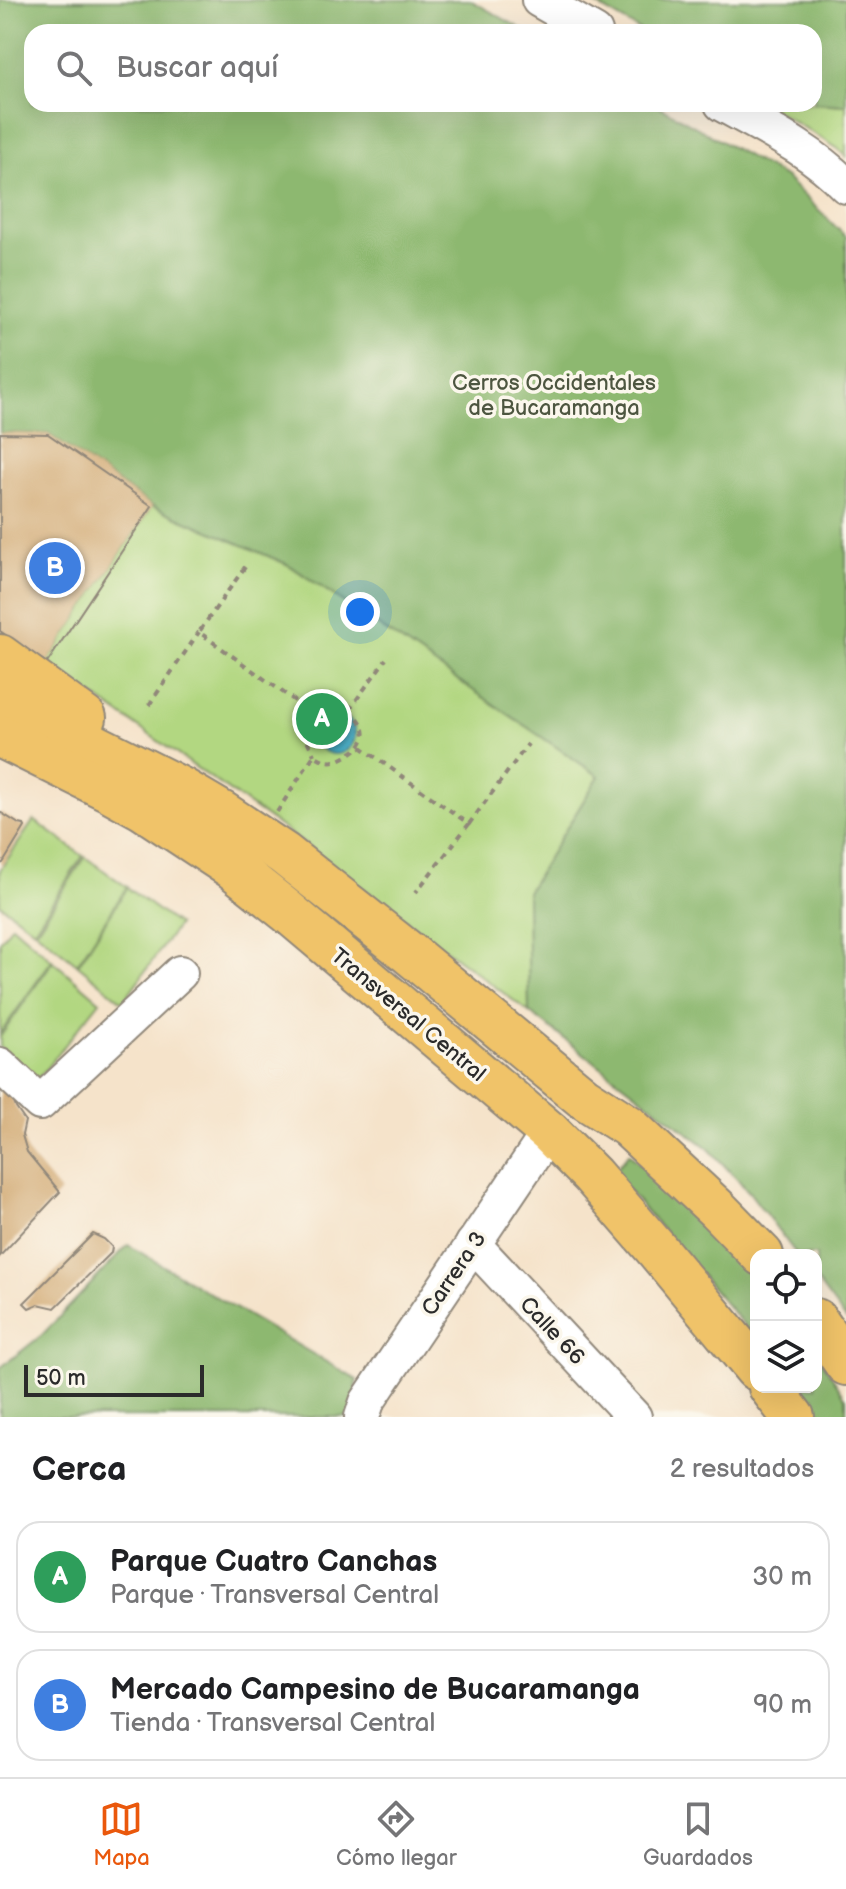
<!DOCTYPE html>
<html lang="es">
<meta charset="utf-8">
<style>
body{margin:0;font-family:"Balsamiq Sans",sans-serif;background:#f6f6f6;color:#202124}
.controls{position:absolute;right:24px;bottom:24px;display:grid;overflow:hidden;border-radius:16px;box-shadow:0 8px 32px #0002}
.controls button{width:72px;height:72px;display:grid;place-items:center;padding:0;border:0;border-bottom:2px solid #e0e0e0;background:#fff;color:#202124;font:40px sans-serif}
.scale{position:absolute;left:24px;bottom:20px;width:180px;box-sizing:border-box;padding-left:8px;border:4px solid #2b2b2b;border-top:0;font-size:22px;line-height:28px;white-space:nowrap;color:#2b2b2b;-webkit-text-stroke:6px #fbf7ec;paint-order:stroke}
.you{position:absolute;left:360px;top:612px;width:28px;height:28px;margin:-20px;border:6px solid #fff;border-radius:50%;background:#1a73e8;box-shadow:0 0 0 12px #1a73e833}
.badge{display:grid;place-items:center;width:52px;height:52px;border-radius:50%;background:#ea580c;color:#fff;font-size:26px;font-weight:700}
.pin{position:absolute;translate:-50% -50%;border:4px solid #fff;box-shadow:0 2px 8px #0006}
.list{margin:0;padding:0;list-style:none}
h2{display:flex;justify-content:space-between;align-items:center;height:104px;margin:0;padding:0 32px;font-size:34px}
h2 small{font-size:26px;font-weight:400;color:#757577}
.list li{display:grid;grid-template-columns:52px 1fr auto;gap:24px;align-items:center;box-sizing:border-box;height:112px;margin:0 16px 16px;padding:0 16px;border:2px solid #e0e0e0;border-radius:24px}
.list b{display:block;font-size:30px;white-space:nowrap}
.list p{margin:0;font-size:26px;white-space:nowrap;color:#757577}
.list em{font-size:26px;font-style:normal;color:#757577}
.icon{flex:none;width:44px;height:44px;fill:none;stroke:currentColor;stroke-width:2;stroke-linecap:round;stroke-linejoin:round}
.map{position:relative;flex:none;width:846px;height:1417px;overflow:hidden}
.search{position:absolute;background:#fff;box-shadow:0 8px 32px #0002;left:24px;right:24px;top:24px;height:88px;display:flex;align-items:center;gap:20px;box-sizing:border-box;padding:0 28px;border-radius:24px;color:#757577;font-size:30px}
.sheet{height:360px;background:#fff}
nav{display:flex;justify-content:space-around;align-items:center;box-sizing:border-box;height:112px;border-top:2px solid #e0e0e0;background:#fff;font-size:22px;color:#757577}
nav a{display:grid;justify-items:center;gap:4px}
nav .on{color:#ea580c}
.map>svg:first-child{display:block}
</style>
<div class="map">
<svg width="846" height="1417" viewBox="0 0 846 1417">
<rect width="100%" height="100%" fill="#fbf7ec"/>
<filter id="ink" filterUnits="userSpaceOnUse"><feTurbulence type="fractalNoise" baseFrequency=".0125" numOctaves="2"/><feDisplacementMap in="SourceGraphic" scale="16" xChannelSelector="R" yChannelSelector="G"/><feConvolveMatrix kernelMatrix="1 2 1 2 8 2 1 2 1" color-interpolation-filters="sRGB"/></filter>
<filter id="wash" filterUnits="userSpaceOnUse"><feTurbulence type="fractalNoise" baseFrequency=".006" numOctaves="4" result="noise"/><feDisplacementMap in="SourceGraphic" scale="32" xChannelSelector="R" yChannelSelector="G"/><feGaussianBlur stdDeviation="1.8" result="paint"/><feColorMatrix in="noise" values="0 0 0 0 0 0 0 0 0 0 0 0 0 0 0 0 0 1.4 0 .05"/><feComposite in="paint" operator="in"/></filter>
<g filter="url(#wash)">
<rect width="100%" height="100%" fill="#f5e3ca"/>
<g fill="#b2d781" stroke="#6e8156" stroke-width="2">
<path d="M814,103L846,105V157L837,148L765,104Z"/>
<path d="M152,506L289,565L599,776L527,892L529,1012L288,832L47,663Z"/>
<path d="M34,820L83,856L34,930L0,904V870Z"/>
<path d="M85,857L127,887L77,964L36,931Z"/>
<path d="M127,888L178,925L123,1002L78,965Z"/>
<path d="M12,925L52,960L0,1034V941Z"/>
<path d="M53,961L100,1001L37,1080L0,1047V1037Z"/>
</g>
<g fill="#8db86f" stroke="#5c724d" stroke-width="2">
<path d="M0,0H470L527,32H32V104H655L786,178L846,237V1320L816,1280V1255H797L749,1192L709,1149L529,1012L527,892L599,776L289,565L152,506L48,434L0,433Z"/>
<path d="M588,0H846V105L814,103V32H643Z"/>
<path d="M629,1153L756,1274V1339L613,1173Z"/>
<path d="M128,1245L357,1380L352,1417H0V1368L42,1335Z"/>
<path d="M816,1352L846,1398V1417H816L793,1387H816Z"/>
</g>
<circle fill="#47adc6" stroke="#396c78" stroke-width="2" cx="335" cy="734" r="20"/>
<g id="blocks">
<g fill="#d5b07e">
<path d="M0,433L48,434L152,506L47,663L0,631Z"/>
<path d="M0,812L19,824L24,825L25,827L3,863L0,864Z"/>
<path d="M0,1080L10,1091L16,1108L25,1121L22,1135L27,1152L60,1192L0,1256Z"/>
<path d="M93,1234L104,1239L112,1247L111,1253L55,1308L38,1304L29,1308L24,1303Z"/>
</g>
</g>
</g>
<g filter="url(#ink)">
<use href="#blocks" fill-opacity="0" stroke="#90877a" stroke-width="2"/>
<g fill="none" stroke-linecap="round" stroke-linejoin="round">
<defs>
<g id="minor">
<path d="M539,0L595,32"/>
<path d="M722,104C765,128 812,150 846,186"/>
<path d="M0,1065L40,1103L180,973"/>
<path d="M473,1244L634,1417"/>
<path d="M362,1417L367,1402L549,1132"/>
</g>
<g id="major">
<path d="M0,656L85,718"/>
<path d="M0,698L182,789L221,812L284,854L409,953L583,1097L628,1126L718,1210L762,1255"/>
<path d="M0,736L111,791L142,808L233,868L287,911L549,1132L592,1175L657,1250L756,1369"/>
<path d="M816,1320L846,1364"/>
<path d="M770,1387L793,1417"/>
</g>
</defs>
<use href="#minor" stroke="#90877a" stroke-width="38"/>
<use href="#major" stroke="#90877a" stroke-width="46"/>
<g stroke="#90877a" stroke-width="4" stroke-dasharray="6 6" stroke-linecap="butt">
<path d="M245,567L199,632L316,716"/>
<path d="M149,705L199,632"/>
<path d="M349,710L386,659"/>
<path d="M361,747L469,824L416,892"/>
<path d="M277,812L314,755C318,757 322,760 327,761C335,763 344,758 351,753C378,736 360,714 338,705C326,708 317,714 308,723L307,740L314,755"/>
<path d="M469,824L528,744"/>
</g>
<use href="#minor" stroke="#fff" stroke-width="34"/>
<use href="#major" stroke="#f0c369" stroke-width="42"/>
</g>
</g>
<g text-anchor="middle" stroke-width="7" stroke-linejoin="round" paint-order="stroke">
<g font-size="22" fill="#4d5640" stroke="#fbf7ec">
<text x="554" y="390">Cerros Occidentales<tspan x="554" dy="25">de Bucaramanga</tspan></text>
</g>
<g font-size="22" fill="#2b2b2b" stroke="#fbf7ec">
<text transform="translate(409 1014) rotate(40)" y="8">Transversal Central</text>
<text transform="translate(453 1273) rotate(-56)" y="8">Carrera 3</text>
<text transform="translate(553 1330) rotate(47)" y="8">Calle 66</text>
</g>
</g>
</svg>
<div class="controls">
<button><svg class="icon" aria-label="locate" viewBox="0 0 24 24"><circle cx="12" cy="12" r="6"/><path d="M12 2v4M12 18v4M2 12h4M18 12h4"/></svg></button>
<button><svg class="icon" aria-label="layers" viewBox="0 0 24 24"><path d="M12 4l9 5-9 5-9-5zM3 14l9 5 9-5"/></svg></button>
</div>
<div class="scale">50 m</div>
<div class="you"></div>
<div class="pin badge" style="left:322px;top:719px;background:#2e9e5b">A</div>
<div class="pin badge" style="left:55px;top:568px;background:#3f7fe0">B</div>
<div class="search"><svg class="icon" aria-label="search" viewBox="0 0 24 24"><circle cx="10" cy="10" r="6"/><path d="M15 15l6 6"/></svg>Buscar aquí</div>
</div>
<section class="sheet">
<h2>Cerca<small>2 resultados</small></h2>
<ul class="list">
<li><span class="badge" style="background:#2e9e5b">A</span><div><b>Parque Cuatro Canchas</b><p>Parque · Transversal Central</p></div><em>30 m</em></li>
<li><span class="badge" style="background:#3f7fe0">B</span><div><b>Mercado Campesino de Bucaramanga</b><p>Tienda · Transversal Central</p></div><em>90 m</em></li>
</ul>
</section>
<nav>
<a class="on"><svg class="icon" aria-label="map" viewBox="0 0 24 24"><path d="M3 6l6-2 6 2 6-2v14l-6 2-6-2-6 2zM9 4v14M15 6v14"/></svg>Mapa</a>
<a><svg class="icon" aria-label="directions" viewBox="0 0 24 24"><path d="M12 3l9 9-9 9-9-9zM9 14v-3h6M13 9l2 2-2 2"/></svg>Cómo llegar</a>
<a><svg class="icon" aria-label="saved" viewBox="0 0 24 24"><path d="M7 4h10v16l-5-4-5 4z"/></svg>Guardados</a>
</nav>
